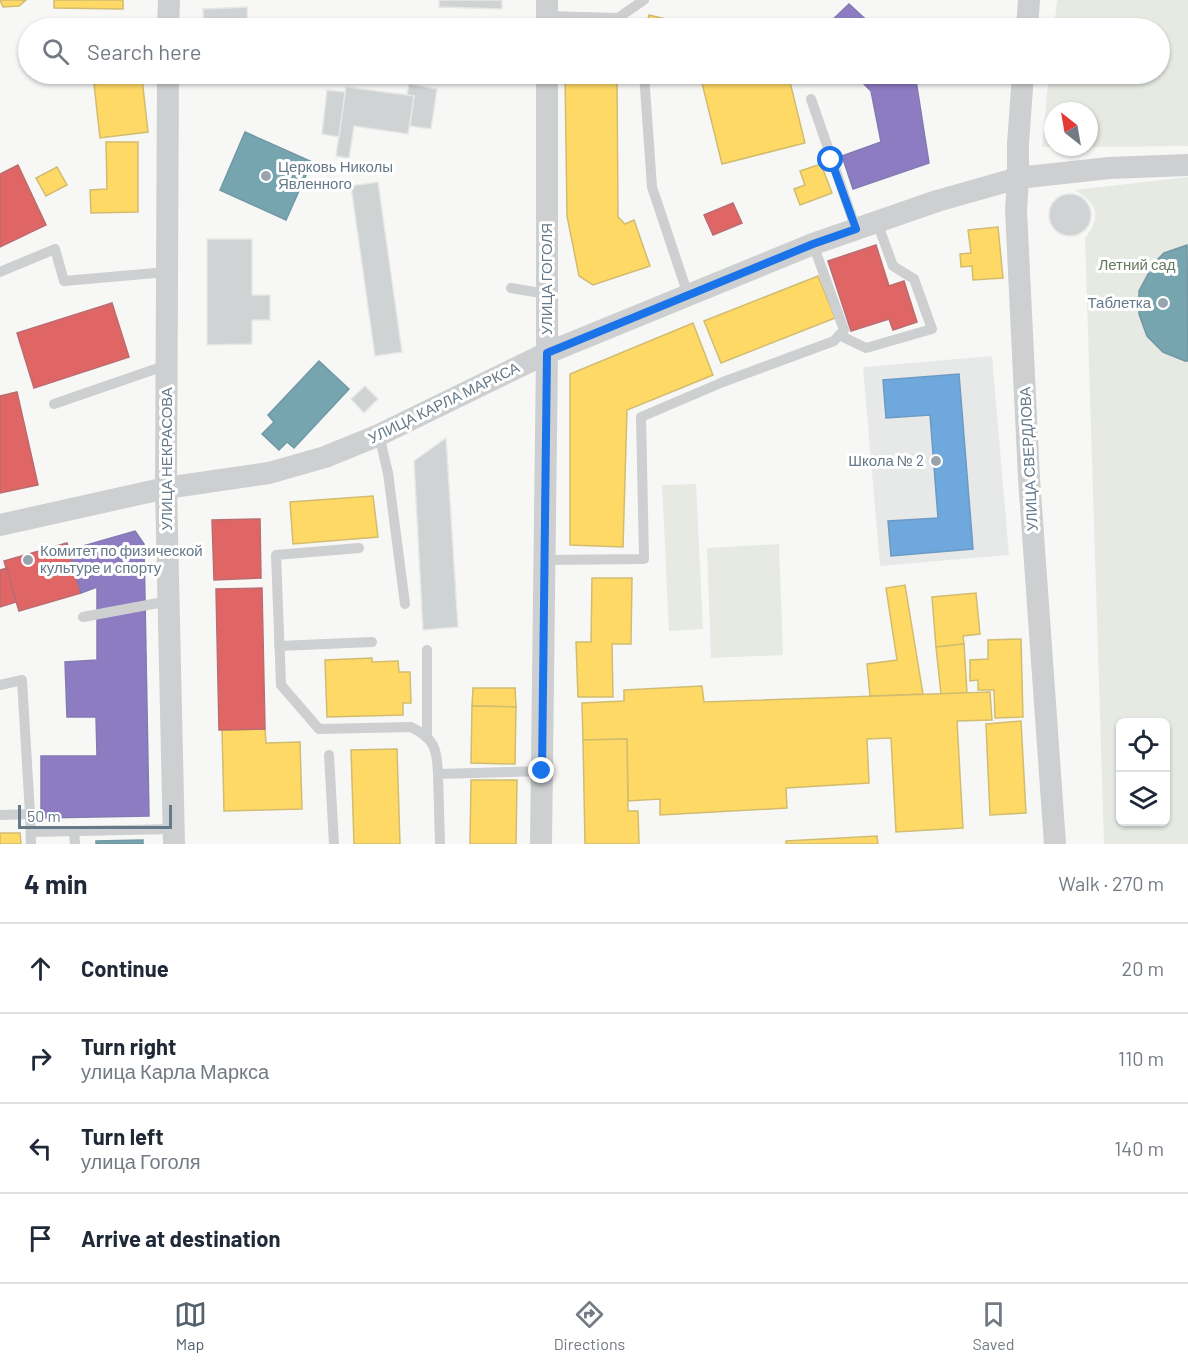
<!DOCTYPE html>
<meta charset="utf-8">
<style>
body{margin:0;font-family:Barlow,sans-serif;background:#f2f2f3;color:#1f2937}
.controls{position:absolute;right:18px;bottom:18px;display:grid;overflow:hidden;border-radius:9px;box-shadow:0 2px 4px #0004}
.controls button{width:54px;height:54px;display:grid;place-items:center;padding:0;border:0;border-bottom:2px solid #e0e1e3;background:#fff;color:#1f2937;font:30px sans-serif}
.compass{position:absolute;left:1044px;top:102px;width:54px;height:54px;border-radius:50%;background:#fff;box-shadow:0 2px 4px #0004;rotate:329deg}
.scale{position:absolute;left:18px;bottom:15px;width:154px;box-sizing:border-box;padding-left:6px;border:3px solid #657989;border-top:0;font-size:16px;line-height:21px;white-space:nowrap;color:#657989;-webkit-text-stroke:4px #fff;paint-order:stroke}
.stop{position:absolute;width:18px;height:18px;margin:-14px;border:4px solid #1a73e8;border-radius:50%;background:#fff}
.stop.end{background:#1a73e8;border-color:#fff;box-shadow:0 2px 6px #0008}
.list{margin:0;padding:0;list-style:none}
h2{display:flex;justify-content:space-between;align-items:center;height:78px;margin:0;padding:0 24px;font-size:26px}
h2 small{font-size:20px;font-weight:400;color:#747a83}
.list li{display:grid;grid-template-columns:39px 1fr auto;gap:18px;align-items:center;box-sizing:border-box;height:90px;padding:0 24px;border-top:2px solid #e0e1e3}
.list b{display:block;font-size:22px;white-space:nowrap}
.list p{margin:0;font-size:20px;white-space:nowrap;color:#747a83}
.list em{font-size:20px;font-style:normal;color:#747a83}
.icon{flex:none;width:33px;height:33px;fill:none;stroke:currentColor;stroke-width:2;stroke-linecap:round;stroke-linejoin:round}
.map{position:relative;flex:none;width:1188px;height:844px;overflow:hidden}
.search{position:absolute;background:#fff;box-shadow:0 2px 4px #0004;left:18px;right:18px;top:18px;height:66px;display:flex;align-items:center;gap:15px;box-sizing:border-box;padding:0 21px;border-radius:33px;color:#747a83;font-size:22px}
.sheet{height:438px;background:#fff}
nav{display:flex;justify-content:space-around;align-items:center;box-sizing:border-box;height:84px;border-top:2px solid #e0e1e3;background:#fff;font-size:16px;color:#747a83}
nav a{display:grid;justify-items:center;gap:3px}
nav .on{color:#55616d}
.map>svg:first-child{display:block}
</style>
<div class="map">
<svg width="1188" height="844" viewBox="0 0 1188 844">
<rect width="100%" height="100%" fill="#f7f8f6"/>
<path fill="#e7e9e9" d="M992,356L1009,555L880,566L863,367Z"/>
<g fill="#e6eae3" fill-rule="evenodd">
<path d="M1057,0H1188V146L1089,147V111H1053V147H1078H1042L1049,74H1160V28H1054Z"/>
<path d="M1188,177V844H1104L1085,238C1102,217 1098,204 1075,190ZM1120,722H1166V822H1120Z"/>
<path d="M696,484L703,629L669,631L662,485Z"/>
<path d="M779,544L783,655L711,658L707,548Z"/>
</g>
<g fill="#ffd966" stroke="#d1bc70" stroke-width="1.5">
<path d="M0,0H26L19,6L3,7Z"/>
<path d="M54,0H123V9L54,8Z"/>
<path d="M649,15L679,22L678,28H646Z"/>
<path d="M565,74H617L618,217L625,224L634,220L650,266L593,285L579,276L567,216Z"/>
<path d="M708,74H788L805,143L722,164L700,75Z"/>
<path d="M142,78L148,132L100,138L94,84Z"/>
<path d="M106,142H138V212L91,213L90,190L107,189Z"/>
<path d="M821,164L832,193L800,205L794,189L805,185L800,171Z"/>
<path d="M57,167L67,185L46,196L36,178Z"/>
<path d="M998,227L1003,278L973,280L972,266L961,267L960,254L971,253L968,230Z"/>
<path d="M818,276L835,318L721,363L704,321Z"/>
<path d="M693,323L713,375L627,410L623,547L570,545V374Z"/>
<path d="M373,496L378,537L293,544L290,502Z"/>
<path d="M592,578H632L631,644H612L613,697H578L576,642H591Z"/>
<path d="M905,585L923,694L870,696L867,664L897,660L886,588Z"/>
<path d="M976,593L980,634L963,636L964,644L936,647L932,597Z"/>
<path d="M1021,639L1023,717L995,718L994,690H978V680L970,681V660L988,659V640Z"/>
<path d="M964,644L967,693L941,694L936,647Z"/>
<path d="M372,658V662L398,661L399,672H410L411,703H403V715L327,717L325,660Z"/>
<path d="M702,686L704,702L990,692L992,720L957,721L963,828L896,832L891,738L867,739L869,783L786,788L787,808L660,815V799L628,801L627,739L583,740L582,703L624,701V690Z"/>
<path d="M473,688H515L516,707L472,706Z"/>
<path d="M472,706L516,707L515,764L471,763Z"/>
<path d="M1021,721L1026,813L990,815L986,724Z"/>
<path d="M265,729L266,743L300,742L302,809L224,811L222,730Z"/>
<path d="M627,739L628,811H638L639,844H585L583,740Z"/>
<path d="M397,749L400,844H354L351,750Z"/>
<path d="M471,780H517L516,844H470Z"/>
<path d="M0,833H20L21,844H0Z"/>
<path d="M877,836L878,844H786V841Z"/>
</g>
<g fill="#e06666" stroke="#bb6c70" stroke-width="1.5">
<path d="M18,165L46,225L0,247V174Z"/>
<path d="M733,203L742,223L713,235L704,215Z"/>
<path d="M876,245L889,286L904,281L917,322L893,330L889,319L851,331L828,261Z"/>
<path d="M112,303L129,357L34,388L17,333Z"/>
<path d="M17,392L38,485L0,493V396Z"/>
<path d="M260,519L261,578L214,580L212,520Z"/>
<path d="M67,543L81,593L19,611L4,561Z"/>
<path d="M7,568L16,602L0,607V570Z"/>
<path d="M262,588L265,729L219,730L216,589Z"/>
</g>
<g fill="#8e7cc3" stroke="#827bb2" stroke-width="1.5">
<path d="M849,4L875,28H824Z"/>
<path d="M854,74H915L929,163L853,189L842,156L881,142L871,91Z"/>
<path d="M135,531L144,544L149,816L41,818V756H97L96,717H67L65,662L97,660V587L81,593L69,550Z"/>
</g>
<path fill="#6fa8dc" stroke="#6c9ac3" stroke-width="1.5" d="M959,374L973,549L891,556L888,521L938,518L930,415L886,418L883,380Z"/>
<g fill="#76a5af" stroke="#7198a4" stroke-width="1.5">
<path d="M245,132L312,162L286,220L220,190Z"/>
<path d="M1187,245L1188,361H1185L1163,352L1147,336L1139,314V291L1154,263L1164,253Z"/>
<path d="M319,361L349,389L294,448L287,442L279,450L262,434L274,422L268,415Z"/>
<path d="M143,840V844H96V841Z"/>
</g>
<g fill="#d0d3d3" stroke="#e6e7e6" stroke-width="1.5">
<path d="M439,0H502V9L439,7Z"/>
<path d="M247,7L248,28H204L203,9Z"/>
<path d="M409,84L437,89L431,129L410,126L414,96L407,95Z"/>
<path d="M346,87L414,96L408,134L354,126L349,158L336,156Z"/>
<path d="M327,90L345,92L339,137L322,134Z"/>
<path d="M378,182L402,352L375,356L351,186Z"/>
<circle cx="1070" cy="215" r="21"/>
<path d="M207,239H252V295H270V320H252V344L207,345Z"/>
<path d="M365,386L378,399L364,413L351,399Z"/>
<path d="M446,438L458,627L423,630L414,461Z"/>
</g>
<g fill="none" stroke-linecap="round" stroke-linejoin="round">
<g stroke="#cdcfd0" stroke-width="10">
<path d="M547,16L618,18L644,0"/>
<path d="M618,18L624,28"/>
<path d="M644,74L652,187L688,295"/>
<path d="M811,99L856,229"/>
<path d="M0,272L55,249L64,281L167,272"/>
<path d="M511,288L547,294"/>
<path d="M839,335L866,348L932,329L914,279L893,266L877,222"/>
<path d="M54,404L167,365"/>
<path d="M379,435L388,473L405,604"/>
<path d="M359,548L276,555L281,685L319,729L411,727C435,739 437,749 438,774"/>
<path d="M544,560L644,559L641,417L723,382L834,341L844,330L813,244"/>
<path d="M83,617L169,601"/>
<path d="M279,646L372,642"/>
<path d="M427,650V737"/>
<path d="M0,685L22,680L30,814"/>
<path d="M329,755L334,844"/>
<path d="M0,815L30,814L31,844"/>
<path d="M74,831L75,844"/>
<path d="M31,832L174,829"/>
<path d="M440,844L438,774L541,771"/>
</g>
<g stroke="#cdcfd0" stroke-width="22">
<path d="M168,28L169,0"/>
<path d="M547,28V0"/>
<path d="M1027,28L1029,0"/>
<path d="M168,74L166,488L174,844"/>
<path d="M1023,74L1018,144V178L1016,210L1029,478L1055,844"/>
<path d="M0,525L166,488L269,473L325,457L379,435L547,353L813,244L937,201L1018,178L1109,168L1188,165"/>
<path d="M541,844L547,353V74"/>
</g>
</g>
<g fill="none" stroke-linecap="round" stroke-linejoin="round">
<path stroke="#1a73e8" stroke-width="8" d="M542,771L547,353L813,244L856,229L831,160"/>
</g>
<g fill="#98a5af" stroke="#fff" stroke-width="2">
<circle cx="266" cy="176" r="6"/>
<circle cx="1163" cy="303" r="6"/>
<circle cx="936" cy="461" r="6"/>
<circle cx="28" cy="560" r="6"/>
</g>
<g text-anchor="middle" stroke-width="6" stroke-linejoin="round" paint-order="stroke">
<g font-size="15" fill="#657989" stroke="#fff" text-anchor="start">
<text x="278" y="172">Церковь Николы<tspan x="278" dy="17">Явленного</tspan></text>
<text x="1151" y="308" text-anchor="end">Таблетка</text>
<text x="924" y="466" text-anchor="end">Школа № 2</text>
<text x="40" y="556">Комитет по физической<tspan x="40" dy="17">культуре и спорту</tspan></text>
</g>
<g font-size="15" fill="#667a60" stroke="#fff">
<text x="1137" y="270">Летний сад</text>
</g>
<g font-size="15" fill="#657989" stroke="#fff">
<text transform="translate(547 279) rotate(-90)" y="5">УЛИЦА ГОГОЛЯ</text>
<text transform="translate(444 403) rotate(-26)" y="5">УЛИЦА КАРЛА МАРКСА</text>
<text transform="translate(167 459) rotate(-90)" y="5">УЛИЦА НЕКРАСОВА</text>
<text transform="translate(1029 459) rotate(-93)" y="5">УЛИЦА СВЕРДЛОВА</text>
</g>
</g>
</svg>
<div class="controls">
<button><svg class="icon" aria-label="locate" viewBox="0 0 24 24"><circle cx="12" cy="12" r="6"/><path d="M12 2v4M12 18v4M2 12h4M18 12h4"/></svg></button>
<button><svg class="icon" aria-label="layers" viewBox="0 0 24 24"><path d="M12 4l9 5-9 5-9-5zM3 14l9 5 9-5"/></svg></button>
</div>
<svg class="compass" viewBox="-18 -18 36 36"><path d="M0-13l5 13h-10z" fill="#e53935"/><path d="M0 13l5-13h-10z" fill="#747a83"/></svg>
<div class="scale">50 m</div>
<div class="stop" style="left:831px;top:160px"></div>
<div class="stop end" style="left:542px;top:771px"></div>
<div class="search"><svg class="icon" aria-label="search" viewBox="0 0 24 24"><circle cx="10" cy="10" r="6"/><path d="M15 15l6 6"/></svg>Search here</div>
</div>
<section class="sheet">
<h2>4 min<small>Walk · 270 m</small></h2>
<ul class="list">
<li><svg class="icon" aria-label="ahead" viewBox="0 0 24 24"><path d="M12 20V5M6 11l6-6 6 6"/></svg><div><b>Continue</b></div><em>20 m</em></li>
<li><svg class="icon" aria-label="right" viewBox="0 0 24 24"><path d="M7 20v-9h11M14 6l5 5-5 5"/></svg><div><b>Turn right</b><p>улица Карла Маркса</p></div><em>110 m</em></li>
<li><svg class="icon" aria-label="left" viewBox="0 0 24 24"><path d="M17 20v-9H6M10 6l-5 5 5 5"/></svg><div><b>Turn left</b><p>улица Гоголя</p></div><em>140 m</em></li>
<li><svg class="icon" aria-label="arrive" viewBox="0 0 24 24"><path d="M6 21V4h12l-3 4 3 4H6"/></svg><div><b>Arrive at destination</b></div></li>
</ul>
</section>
<nav>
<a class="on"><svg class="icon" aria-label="map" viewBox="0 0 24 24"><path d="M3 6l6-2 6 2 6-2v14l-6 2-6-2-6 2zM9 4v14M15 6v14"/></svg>Map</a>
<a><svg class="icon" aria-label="directions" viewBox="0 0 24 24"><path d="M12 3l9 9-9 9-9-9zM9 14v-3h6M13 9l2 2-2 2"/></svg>Directions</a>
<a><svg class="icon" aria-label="saved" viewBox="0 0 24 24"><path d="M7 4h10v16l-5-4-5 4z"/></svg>Saved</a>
</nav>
